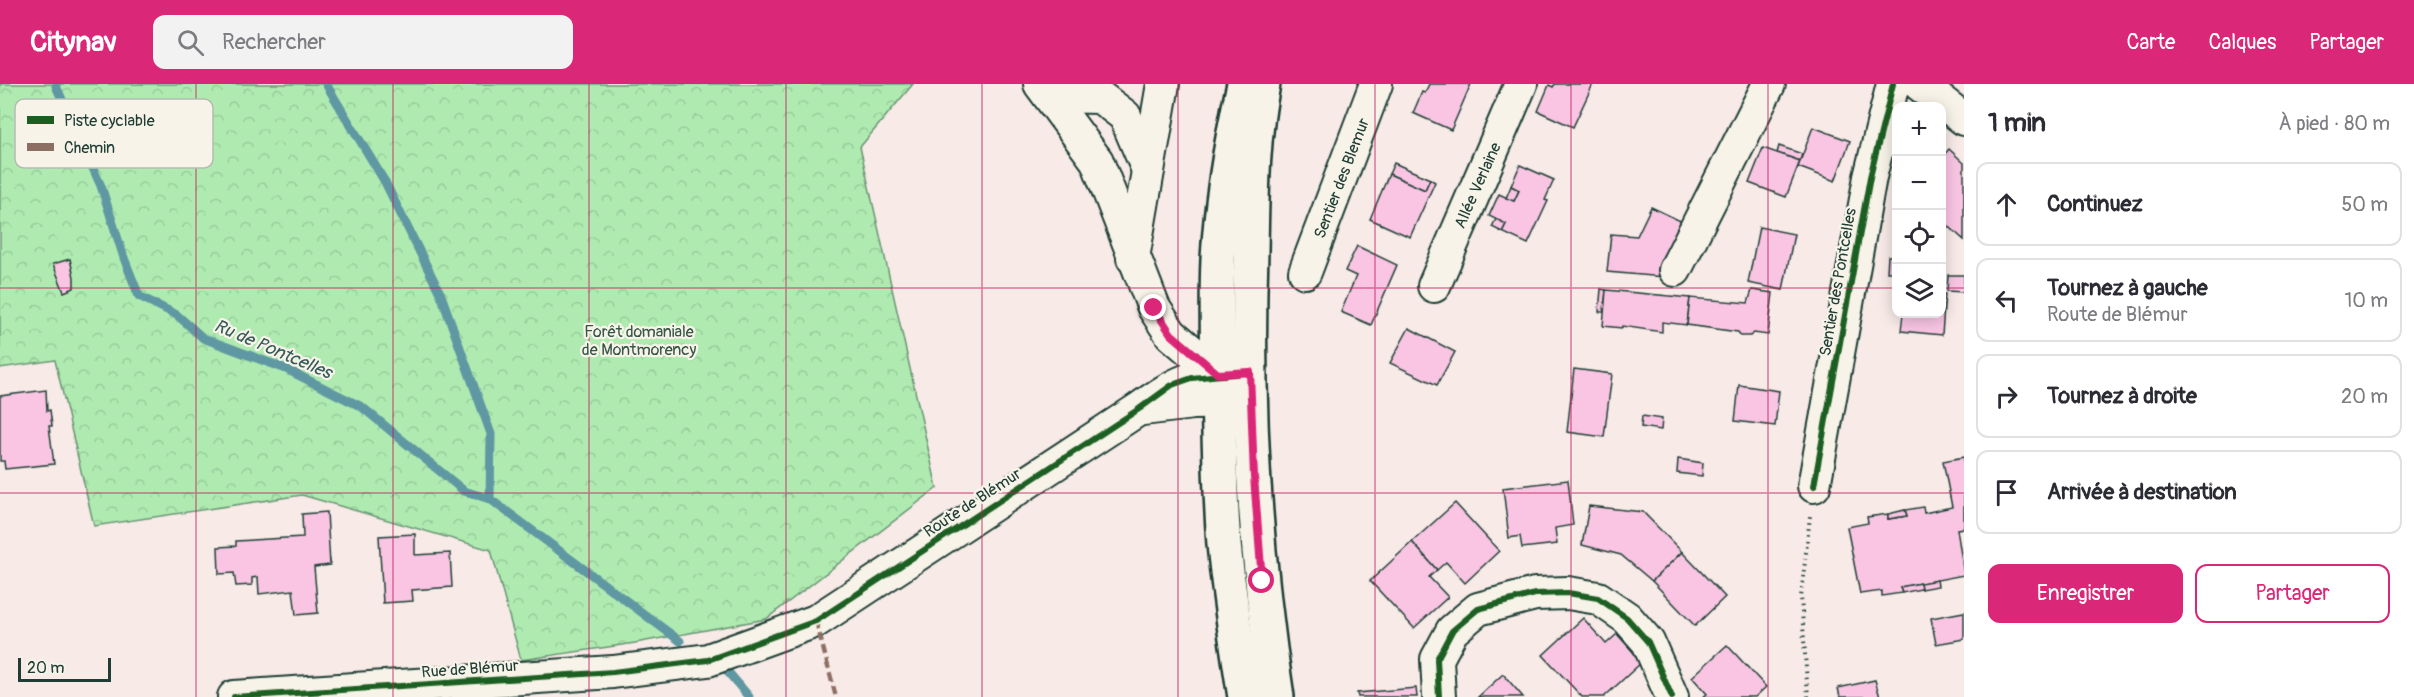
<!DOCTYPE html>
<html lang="fr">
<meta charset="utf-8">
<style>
body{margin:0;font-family:Pangolin,sans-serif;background:#f2f2f3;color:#2b2b33}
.controls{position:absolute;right:18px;top:18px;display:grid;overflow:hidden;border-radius:12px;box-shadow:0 3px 15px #0003}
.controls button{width:54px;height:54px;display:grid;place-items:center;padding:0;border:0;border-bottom:2px solid #e1e1e2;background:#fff;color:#2b2b33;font:30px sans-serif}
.scale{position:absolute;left:18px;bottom:15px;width:93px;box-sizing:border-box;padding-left:6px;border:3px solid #1f3d34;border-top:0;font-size:16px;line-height:21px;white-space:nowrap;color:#1f3d34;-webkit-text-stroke:4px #f7f3e8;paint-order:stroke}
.stop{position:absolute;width:18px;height:18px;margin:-14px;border:4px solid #db2777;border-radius:50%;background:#fff}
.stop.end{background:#db2777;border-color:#fff;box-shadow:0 2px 6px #0008}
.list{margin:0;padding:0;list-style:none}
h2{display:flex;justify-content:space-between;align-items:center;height:78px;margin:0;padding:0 24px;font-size:26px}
h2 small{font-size:20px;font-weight:400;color:#7c7c81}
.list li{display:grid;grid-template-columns:39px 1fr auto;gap:18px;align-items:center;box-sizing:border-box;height:84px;margin:0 12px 12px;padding:0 12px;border:2px solid #e1e1e2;border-radius:12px}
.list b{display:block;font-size:22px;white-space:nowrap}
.list p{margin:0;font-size:20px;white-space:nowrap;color:#7c7c81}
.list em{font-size:20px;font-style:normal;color:#7c7c81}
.actions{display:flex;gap:12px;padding:18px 24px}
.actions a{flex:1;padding:14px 0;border:2px solid #db2777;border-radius:12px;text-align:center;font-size:21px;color:#db2777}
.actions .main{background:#db2777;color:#fff}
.icon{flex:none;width:33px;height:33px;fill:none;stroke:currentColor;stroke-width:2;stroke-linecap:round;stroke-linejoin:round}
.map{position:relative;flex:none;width:1964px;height:613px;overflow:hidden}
header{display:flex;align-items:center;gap:36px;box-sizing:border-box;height:84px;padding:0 30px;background:#db2777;color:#fff}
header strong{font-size:28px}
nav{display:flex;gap:33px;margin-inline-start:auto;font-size:21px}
.search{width:420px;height:54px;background:#f2f2f3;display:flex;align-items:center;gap:15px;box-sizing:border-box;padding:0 21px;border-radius:12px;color:#7c7c81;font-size:22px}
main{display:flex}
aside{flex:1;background:#fff}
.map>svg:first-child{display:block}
</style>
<header>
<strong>Citynav</strong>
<div class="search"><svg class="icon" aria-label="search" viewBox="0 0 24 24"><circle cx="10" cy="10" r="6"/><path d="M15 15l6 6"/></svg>Rechercher</div>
<nav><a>Carte</a><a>Calques</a><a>Partager</a></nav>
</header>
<main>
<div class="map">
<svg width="1964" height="613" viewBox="0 0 1964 613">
<defs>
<pattern id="forest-crowns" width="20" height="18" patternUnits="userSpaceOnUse" patternTransform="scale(1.5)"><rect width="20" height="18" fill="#afebb1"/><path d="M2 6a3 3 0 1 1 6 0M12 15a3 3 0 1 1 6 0" fill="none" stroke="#96ca99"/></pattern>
</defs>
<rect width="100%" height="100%" fill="#f7eae7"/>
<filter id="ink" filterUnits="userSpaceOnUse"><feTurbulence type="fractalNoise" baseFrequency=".0167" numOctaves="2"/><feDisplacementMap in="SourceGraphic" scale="12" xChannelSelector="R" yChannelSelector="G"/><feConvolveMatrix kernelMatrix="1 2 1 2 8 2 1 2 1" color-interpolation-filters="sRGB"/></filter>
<g filter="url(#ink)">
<path fill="url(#forest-crowns)" stroke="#679472" stroke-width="1.5" d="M0,0H913L860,63L937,404L766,535L635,559L521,576L491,466L302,411L94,442L55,276L0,284Z"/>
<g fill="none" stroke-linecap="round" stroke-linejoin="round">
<g stroke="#5f98a2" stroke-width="9">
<path d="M326,0L385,98L441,211L491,350L490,415L680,557"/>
<path d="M56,2L101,102L124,174L139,212L177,231L203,254L286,285L362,323L464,407L490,415"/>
<path d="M728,588L749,613"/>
</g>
</g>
<g fill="#f9c5e3" stroke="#1f3d34" stroke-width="1.5">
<path d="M1429,0H1471L1451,46L1413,29L1422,8L1425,9Z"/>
<path d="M1555,0H1593L1573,43L1538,27L1549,1L1553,3Z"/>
<path d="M1813,43L1850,57L1835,97L1798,83Z"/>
<path d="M1779,62L1802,70L1800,77L1777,69Z"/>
<path d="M1763,64L1800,77L1786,113L1749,99Z"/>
<path d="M1949,65L1964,79V156L1942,136V73Z"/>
<path d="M1394,79L1430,95L1425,106L1389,90Z"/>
<path d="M1520,81L1554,96L1545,116L1548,117L1528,160L1502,148L1506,140L1489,132L1499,110L1514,117L1519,106L1511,102Z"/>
<path d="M1389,90L1425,106L1430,95L1435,98L1410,153L1370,135Z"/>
<path d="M1511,102L1519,106L1514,117L1506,114Z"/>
<path d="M1651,123L1689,141L1664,193L1607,188L1611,150L1637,152Z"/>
<path d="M1496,135L1506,140L1502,148L1492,143Z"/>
<path d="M1759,143L1794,150L1783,206L1748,199Z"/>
<path d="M1357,162L1397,181L1371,241L1341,228L1356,192L1345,187Z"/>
<path d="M1888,172H1896V188H1887Z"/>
<path d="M70,175L74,193V204L64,208L53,180Z"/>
<path d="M1948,191H1964V208L1947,207Z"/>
<path d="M1601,205L1606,206L1604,228H1599Z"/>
<path d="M1606,206L1690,214L1687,241L1662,238V248L1622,242V244L1603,242Z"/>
<path d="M1752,206L1773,209L1768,251L1754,249L1750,252H1741L1738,248L1687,241L1690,214L1748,219Z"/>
<path d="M1942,210H1945L1942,251L1901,247L1903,230H1942Z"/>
<path d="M1409,244L1455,268L1437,301L1390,279Z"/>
<path d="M1574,285L1612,290L1604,353L1567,348Z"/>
<path d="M1739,301L1779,307L1775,342L1735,337Z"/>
<path d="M46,306L47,327L50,326L52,342H49L54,380L5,385L4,377H0V312Z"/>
<path d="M1642,332L1662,335L1661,346L1641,343Z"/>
<path d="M1964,373V444L1957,445L1964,491L1900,503L1902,509L1882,512V507L1860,510L1847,443L1868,439L1867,433L1888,430V435L1907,432L1905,426L1923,423L1924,429L1952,423L1943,377Z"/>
<path d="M1678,375L1703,379L1702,392L1677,389Z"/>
<path d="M1568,396L1573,441L1555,444L1557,460L1522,464L1520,452L1509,454L1503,404Z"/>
<path d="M1455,419L1499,467L1465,499L1446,478L1437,486L1412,458Z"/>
<path d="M1589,422L1643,428L1682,468L1652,497L1621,471L1582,461Z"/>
<path d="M1905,426L1907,432L1888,435V430Z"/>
<path d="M327,428L330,481L314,483L318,529L296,531L293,506L259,510L258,493L252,494V501L236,502L234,489L219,490L218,463L236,462V457L303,453L302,430Z"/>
<path d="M415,450V471L450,469L452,503L412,506L413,517L383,519L379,452Z"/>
<path d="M1412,458L1437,486L1429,493L1448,513L1414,544L1370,497Z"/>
<path d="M1682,468L1725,513L1695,542L1652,497Z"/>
<path d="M1937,496L1938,502L1921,505L1920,499Z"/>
<path d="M1920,499L1921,505L1902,509L1900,503Z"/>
<path d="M1964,528V555L1936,560L1931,534Z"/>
<path d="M1583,534L1606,560L1617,550L1642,578L1604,613H1582L1543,571Z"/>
<path d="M1727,561L1766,603L1755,613H1703L1707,610L1692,593Z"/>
<path d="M1503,590L1523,613H1478Z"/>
<path d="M1875,596L1880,613H1840L1838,604Z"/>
<path d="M1416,604L1417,613H1358L1357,609Z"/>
</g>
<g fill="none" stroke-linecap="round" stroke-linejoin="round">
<defs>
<g id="minor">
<path d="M1040,0L1097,77L1154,224L1171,250L1218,290"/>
<path d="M1919,0L1964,35"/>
<path d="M1049,12L1100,13L1125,32L1148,86"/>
<path d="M1133,174L1163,0"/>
<path d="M1675,186L1769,0"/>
<path d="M1305,188L1376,0"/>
<path d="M1434,202L1521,0"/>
<path d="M1143,325L1193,319L1243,318"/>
<path d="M1814,402L1870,93L1893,0"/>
<path d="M234,613L613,588L708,576L816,537L1139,325C1181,295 1191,291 1243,288"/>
<path d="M1439,613L1437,575L1452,547L1478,525L1535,510L1568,509L1598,514L1627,534L1648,558L1672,613"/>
</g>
<g id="major">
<path d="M1244,0C1231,58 1221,116 1218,175C1216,218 1218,263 1218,306C1219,357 1220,409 1224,460C1229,512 1237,562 1245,613"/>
<path d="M1263,0C1252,55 1252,112 1251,168C1246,316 1254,466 1277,613"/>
</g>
</defs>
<use href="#minor" stroke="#1f3d34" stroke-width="36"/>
<use href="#major" stroke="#1f3d34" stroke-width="38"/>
<path stroke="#1f3d34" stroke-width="4" stroke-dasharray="1.5 4.5" stroke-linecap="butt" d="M1808,613L1801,513L1810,432"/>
<use href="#minor" stroke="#f7f3e8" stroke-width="32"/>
<use href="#major" stroke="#f7f3e8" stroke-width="33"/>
<path stroke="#8d6e63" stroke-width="4.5" stroke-dasharray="9 4.5" stroke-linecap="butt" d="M816,537L836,613"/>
<defs>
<g id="cycleway">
<path d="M1814,402L1870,93L1893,0"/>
<path d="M234,613L613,588L708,576L816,537L1139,325L1172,301L1192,294L1250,288"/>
<path d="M1439,613L1437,575L1452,547L1478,525L1535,510L1568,509L1598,514L1627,534L1648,558L1672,613"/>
</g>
</defs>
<use href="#cycleway" stroke="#f7f3e8" stroke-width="10"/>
<use href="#cycleway" stroke="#1b5e20" stroke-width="6"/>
</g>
</g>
<g fill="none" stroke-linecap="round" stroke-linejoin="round" filter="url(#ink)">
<path stroke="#db2777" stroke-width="8" d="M1154,224L1171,250L1218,290L1250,288L1254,393L1262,497"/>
</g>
<path fill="none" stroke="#c2185b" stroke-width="1.5" stroke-opacity="0.55" d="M196,0V613M393,0V613M589,0V613M786,0V613M982,0V613M1178,0V613M1375,0V613M1571,0V613M1768,0V613M0,204H1896M1942,204H1964M0,409H1964"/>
<g text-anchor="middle" stroke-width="4.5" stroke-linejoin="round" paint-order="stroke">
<g font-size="16" fill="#1f3d34" stroke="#f7f3e8">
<text transform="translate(1341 94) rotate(-69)" y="6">Sentier des Blemur</text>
<text transform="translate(1477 101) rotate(-66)" y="6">Allée Verlaine</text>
<text transform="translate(1837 198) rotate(-80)" y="6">Sentier des Pontcelles</text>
<text transform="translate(972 418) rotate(-33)" y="6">Route de Blémur</text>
<text transform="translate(470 584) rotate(-4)" y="6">Rue de Blémur</text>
</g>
<g font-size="16" fill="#355747" stroke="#f7f3e8">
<text x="639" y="253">Forêt domaniale<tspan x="639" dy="18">de Montmorency</tspan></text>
</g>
<g font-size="18" font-style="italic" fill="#345b59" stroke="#f7f3e8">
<text transform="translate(273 265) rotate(23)" y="6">Ru de Pontcelles</text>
</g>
</g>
<rect x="15" y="15" width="198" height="69" rx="9" fill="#f7f3e8" stroke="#b6bcb2" stroke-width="1.5"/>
<rect x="27" y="32" width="27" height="8" fill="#1b5e20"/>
<rect x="27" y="59" width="27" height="8" fill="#8d6e63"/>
<g font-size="16" fill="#1f3d34">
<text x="64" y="42">Piste cyclable</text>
<text x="64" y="69">Chemin</text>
</g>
</svg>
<div class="controls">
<button>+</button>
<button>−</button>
<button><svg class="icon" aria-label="locate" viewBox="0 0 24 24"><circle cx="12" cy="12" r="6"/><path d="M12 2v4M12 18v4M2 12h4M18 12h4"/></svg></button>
<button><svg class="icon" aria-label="layers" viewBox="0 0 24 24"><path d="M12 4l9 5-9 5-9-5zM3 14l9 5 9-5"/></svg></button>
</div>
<div class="scale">20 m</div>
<div class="stop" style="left:1262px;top:497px"></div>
<div class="stop end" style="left:1154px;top:224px"></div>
</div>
<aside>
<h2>1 min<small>À pied · 80 m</small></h2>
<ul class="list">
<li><svg class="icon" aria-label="ahead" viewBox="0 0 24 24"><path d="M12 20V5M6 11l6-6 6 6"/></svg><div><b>Continuez</b></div><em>50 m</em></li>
<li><svg class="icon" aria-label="left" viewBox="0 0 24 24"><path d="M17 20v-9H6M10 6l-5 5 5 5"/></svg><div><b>Tournez à gauche</b><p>Route de Blémur</p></div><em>10 m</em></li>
<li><svg class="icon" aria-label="right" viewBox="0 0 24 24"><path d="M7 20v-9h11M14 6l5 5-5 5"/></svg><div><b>Tournez à droite</b></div><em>20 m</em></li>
<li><svg class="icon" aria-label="arrive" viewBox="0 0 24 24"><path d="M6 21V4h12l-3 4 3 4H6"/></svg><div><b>Arrivée à destination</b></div></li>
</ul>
<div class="actions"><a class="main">Enregistrer</a><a>Partager</a></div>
</aside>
</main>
